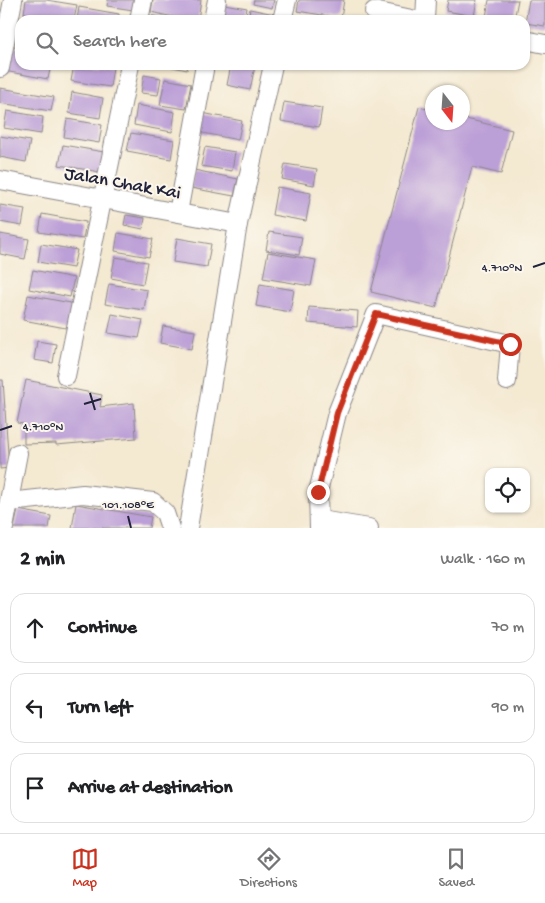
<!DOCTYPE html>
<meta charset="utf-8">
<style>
body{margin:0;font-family:"Gochi Hand",sans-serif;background:#f6f6f6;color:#202124}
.controls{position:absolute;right:15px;bottom:15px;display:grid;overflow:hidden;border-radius:10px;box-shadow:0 1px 4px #0004}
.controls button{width:45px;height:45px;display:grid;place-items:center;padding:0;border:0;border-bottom:1px solid #e0e0e0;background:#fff;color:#202124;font:25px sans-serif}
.compass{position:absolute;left:425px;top:85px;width:45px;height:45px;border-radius:50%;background:#fff;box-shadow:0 1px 4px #0004;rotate:163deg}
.stop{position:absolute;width:15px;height:15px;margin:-11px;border:4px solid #c8321e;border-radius:50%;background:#fff}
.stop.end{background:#c8321e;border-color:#fff;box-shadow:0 1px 5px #0008}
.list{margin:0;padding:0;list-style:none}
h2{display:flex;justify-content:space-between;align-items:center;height:65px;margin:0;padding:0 20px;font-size:21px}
h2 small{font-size:16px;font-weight:400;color:#757577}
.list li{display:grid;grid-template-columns:32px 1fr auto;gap:15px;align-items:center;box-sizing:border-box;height:70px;margin:0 10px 10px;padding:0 10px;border:1px solid #e0e0e0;border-radius:15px}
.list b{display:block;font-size:19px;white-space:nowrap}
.list em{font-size:16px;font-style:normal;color:#757577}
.icon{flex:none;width:28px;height:28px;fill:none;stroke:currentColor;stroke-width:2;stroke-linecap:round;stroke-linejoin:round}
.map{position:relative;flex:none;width:545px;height:528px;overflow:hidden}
.search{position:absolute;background:#fff;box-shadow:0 1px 4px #0004;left:15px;right:15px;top:15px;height:55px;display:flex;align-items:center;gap:12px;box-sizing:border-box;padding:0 18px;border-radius:15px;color:#757577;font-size:19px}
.sheet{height:305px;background:#fff}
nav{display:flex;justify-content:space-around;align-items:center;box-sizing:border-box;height:70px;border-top:1px solid #e0e0e0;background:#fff;font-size:14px;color:#757577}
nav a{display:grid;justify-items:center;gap:2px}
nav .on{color:#c8321e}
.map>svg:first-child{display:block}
</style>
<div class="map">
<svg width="545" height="528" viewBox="0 0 545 528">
<rect width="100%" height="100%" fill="#fbf7ec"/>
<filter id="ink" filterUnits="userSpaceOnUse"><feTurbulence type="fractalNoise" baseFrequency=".02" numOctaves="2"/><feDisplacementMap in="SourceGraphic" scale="10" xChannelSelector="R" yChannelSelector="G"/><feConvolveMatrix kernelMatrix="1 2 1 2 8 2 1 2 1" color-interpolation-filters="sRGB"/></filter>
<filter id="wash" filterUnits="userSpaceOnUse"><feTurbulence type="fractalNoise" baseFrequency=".0096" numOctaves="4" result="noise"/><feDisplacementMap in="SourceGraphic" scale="20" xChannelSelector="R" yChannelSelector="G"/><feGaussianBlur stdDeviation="1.12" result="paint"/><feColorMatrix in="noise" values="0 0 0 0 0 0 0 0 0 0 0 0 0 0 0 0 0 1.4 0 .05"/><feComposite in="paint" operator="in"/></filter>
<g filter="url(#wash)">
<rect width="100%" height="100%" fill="#f4e9d1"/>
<g id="blocks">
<g fill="#bb9fd7">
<path d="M26,0H46L77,5L74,20H64L24,13Z"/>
<path d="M108,0H135L133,10L107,6Z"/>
<path d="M153,0H201L198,20H186L151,12Z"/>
<path d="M254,0H274L272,8L253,4Z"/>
<path d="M299,0H344L341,18L297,11Z"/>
<path d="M448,0H477L474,16L446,11Z"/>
<path d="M489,0H518L514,20L486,17Z"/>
<path d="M529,0H545V26L525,23Z"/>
<path d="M224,4L247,8L245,20H221Z"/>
<path d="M79,7L119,14L118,20H77Z"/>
<path d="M250,9L279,15L278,20H248Z"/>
<path d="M149,15L170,19V20H148Z"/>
<path d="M16,22H20V39L14,37Z"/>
<path d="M8,46L20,48V65H51L48,79L4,71Z"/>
<path d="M74,65H102L113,67L110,87L71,81Z"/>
<path d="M163,65H188L187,70Z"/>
<path d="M231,65L255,66L250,90L227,85Z"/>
<path d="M144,75L161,78L158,95L141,93Z"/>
<path d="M165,79L191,84L186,109L160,105Z"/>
<path d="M0,88L54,97L51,111L0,103Z"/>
<path d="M72,92L103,98L100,118L69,113Z"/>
<path d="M284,102L322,108L319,127L281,121Z"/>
<path d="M137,105L175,112L172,132L134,125Z"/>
<path d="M419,107L432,110V122H462V118L512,130L501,174L472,167L436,308L371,292Z"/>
<path d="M7,111L43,117L41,134L4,128Z"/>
<path d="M202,113L242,121L238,140L198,132Z"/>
<path d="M67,119L102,125L99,143L64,137Z"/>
<path d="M131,133L174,140L171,159L127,151Z"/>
<path d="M0,136L30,141L26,162L0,157Z"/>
<path d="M63,145L104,152L100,172L59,165Z"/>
<path d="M205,147L235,152L232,171L201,166Z"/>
<path d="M285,164L317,169L314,185L282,179Z"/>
<path d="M194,170L238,179L234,196L191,188Z"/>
<path d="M277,187L311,193L306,221L272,215Z"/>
<path d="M0,205L25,209L22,226L0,222Z"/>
<path d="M42,214L86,222L83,239L39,232Z"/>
<path d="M126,215L145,218L143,229L124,225Z"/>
<path d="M269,232L302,237L299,255L266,250Z"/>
<path d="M118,233L153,239L149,257L115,251Z"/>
<path d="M0,234L29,239L25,259L0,254Z"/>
<path d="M177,238L211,244L207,267L173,262Z"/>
<path d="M41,244L77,250L73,268L38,262Z"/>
<path d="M268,252L316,260L311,286L263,278Z"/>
<path d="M115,257L147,262L143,284L111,278Z"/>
<path d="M33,270L74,278L70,297L29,289Z"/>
<path d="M109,284L147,290L144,310L105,304Z"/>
<path d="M260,284L294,290L290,312L256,306Z"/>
<path d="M28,295L76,304L71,329L23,320Z"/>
<path d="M309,307L358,311L357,327L308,323Z"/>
<path d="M112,314L143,320L139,338L108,333Z"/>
<path d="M163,326L195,331L192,349L160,343Z"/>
<path d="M37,341L56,344L53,363L34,360Z"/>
<path d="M0,380H3L9,468L0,469Z"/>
<path d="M26,380L102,395L100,407L134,403L136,438L56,445V443L24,444V424L17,423Z"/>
<path d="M76,504L151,517L149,528H72Z"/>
<path d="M18,510L51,516L49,528H14Z"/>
</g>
</g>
</g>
<g filter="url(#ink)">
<use href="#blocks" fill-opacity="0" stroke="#8b8686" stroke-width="1"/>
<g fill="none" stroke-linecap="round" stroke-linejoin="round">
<defs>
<g id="minor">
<path d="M374,11L416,20"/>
<path d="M139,20L143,0"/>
<path d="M213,20L217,0"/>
<path d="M282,20L287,0"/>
<path d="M425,20L426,0"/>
<path d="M525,40L545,44"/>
<path d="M0,68L13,0"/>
<path d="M0,180L238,224"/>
<path d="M178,213L205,65"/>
<path d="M66,376L130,65"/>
<path d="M9,502L83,494L153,502L165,513L170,528"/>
<path d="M320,520L369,528"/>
<path d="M4,528L18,453"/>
<path d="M188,528L238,224L273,65"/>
<path d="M319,528L318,492L337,413L376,314L510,344L507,381"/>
</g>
</defs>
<use href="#minor" stroke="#8b8686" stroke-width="20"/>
<use href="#minor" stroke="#fff" stroke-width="18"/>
</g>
</g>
<g fill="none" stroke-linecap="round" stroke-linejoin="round" filter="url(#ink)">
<path stroke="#c8321e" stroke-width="6" d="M318,492L337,413L376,314L510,344"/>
</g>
<path fill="none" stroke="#22223b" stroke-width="2" d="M533,267L545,263M90,393L95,410M84,404L101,399M0,430L12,426M128,516L131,528"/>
<g text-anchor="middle" stroke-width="4" stroke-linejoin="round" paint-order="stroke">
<g font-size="19" fill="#22223b" stroke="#fbf7ec">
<text transform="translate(123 181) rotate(10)" y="7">Jalan Chak Kai</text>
</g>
</g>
<g font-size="12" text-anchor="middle" fill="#22223b" stroke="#fbf7ec" stroke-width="4" stroke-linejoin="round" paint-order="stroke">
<text x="502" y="271">4.710°N</text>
<text x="43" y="430">4.710°N</text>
<text x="128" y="508">101.108°E</text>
</g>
</svg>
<div class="controls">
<button><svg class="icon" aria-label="locate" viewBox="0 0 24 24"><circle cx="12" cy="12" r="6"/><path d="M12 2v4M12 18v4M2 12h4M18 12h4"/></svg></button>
</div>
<svg class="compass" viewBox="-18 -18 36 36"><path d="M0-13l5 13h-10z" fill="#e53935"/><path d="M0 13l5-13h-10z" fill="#757577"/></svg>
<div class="stop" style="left:510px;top:344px"></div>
<div class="stop end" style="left:318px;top:492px"></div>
<div class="search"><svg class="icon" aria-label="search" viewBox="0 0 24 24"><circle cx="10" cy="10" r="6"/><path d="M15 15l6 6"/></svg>Search here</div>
</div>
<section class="sheet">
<h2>2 min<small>Walk · 160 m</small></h2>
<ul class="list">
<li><svg class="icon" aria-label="ahead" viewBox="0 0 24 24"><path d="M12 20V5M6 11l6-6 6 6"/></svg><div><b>Continue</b></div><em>70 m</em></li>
<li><svg class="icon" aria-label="left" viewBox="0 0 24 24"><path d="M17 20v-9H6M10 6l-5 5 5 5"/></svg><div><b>Turn left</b></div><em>90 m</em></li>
<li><svg class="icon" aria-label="arrive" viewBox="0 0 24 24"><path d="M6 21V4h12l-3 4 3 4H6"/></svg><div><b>Arrive at destination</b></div></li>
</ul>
</section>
<nav>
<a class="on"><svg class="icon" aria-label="map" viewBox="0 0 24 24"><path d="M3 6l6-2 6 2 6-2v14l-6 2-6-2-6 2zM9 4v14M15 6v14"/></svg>Map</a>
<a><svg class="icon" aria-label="directions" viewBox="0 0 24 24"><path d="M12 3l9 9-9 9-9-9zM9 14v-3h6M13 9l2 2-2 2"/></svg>Directions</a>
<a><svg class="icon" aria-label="saved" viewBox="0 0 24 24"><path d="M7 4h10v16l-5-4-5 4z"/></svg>Saved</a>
</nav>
